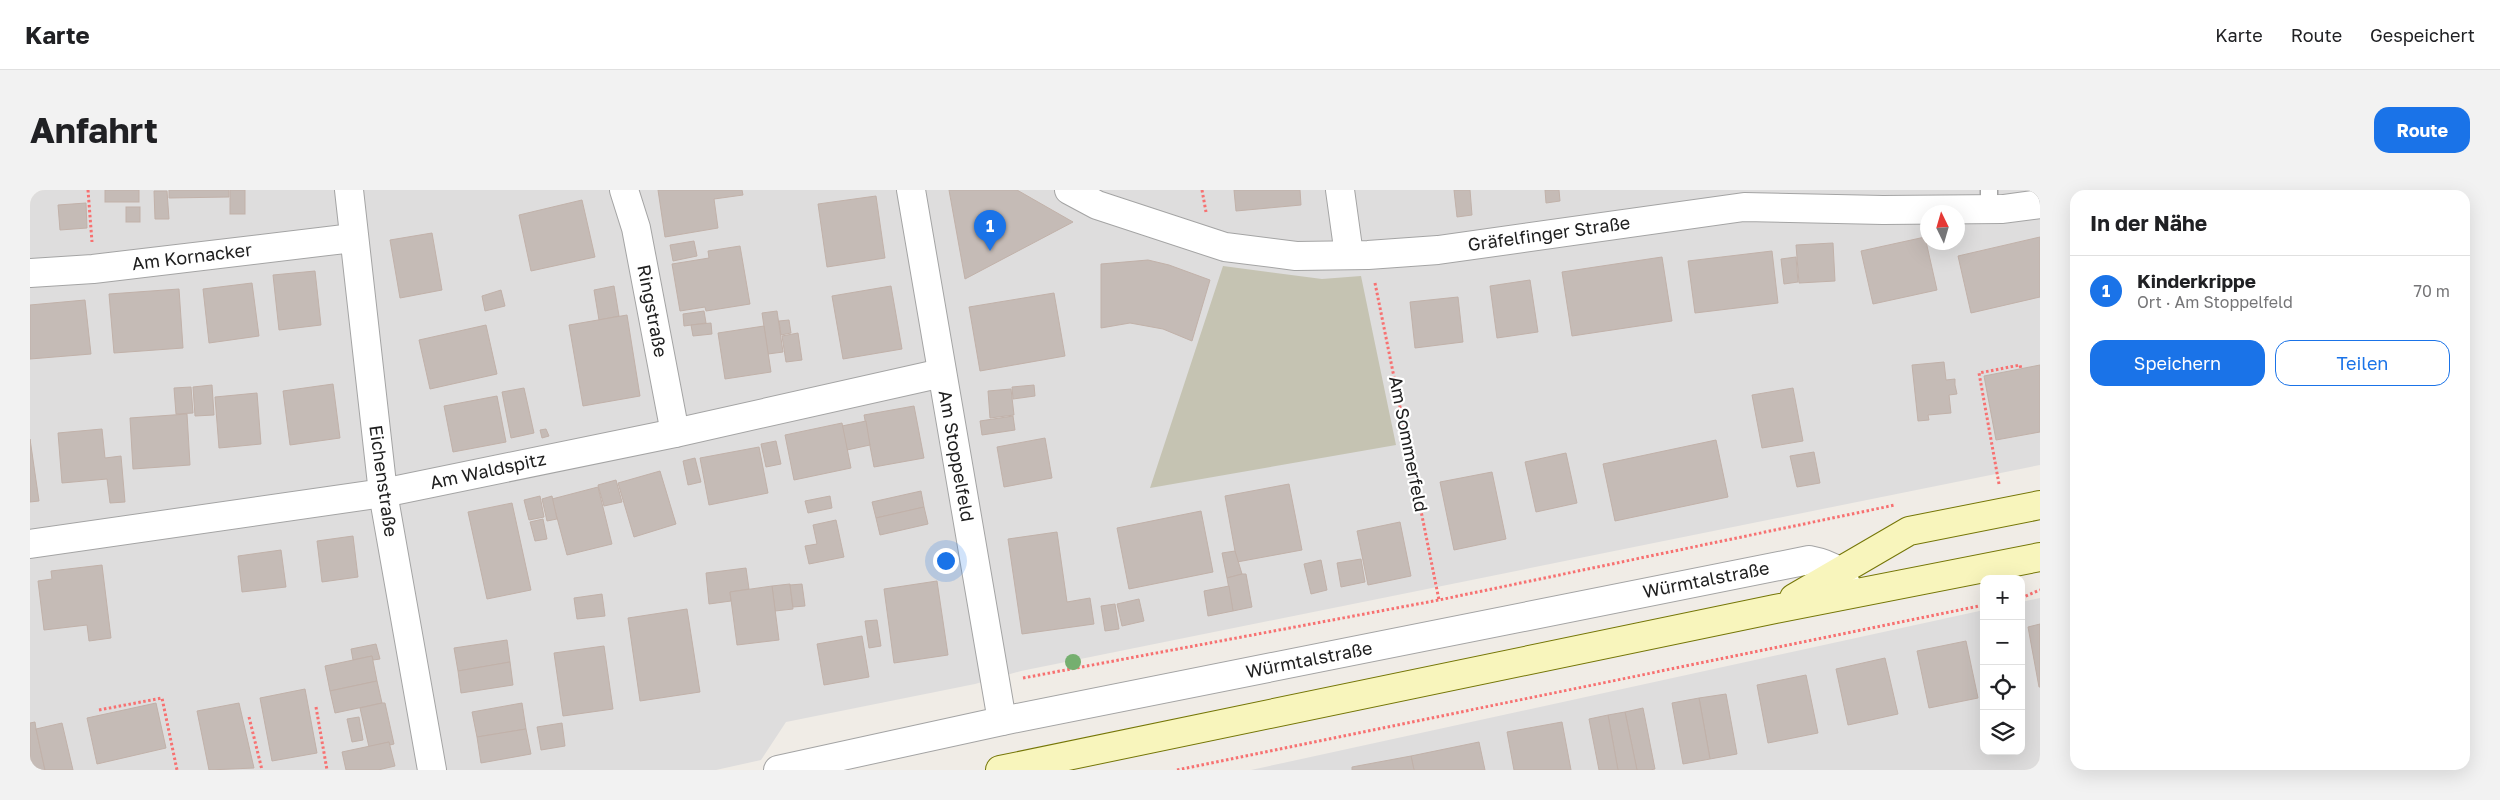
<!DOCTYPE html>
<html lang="de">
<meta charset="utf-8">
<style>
body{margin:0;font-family:"Golos Text",sans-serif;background:#f2f2f2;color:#202124}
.controls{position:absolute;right:15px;bottom:15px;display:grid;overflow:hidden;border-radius:10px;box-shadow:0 5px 20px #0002}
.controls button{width:45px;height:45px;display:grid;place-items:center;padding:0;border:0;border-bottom:1px solid #e0e0e0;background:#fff;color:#202124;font:25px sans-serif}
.compass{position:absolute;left:1890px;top:15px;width:45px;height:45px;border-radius:50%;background:#fff;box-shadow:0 5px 20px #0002;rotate:355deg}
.you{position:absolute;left:915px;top:370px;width:18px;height:18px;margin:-12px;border:4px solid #fff;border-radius:50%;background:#1a73e8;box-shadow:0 0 0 8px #1a73e833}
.badge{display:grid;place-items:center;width:32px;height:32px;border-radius:50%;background:#1a73e8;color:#fff;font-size:16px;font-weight:700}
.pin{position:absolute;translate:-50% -41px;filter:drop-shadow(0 1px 2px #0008)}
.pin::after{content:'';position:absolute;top:26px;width:18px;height:15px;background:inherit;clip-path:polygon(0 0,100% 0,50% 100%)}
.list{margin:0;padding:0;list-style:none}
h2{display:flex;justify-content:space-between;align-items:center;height:65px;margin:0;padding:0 20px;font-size:21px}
h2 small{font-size:16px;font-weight:400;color:#757577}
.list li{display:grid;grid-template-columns:32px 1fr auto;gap:15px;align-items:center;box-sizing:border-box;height:70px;padding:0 20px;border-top:1px solid #e0e0e0}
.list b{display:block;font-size:19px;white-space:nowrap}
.list p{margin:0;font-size:16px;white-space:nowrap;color:#757577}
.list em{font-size:16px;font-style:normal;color:#757577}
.actions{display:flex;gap:10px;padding:15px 20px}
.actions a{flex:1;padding:11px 0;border:1px solid #1a73e8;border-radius:15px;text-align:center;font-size:18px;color:#1a73e8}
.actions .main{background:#1a73e8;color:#fff}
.icon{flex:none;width:28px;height:28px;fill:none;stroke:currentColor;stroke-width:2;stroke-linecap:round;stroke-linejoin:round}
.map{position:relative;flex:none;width:2010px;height:580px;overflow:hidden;border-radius:15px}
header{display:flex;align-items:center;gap:30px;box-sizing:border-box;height:70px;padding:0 25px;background:#fff;border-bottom:1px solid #e0e0e0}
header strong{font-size:24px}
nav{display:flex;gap:28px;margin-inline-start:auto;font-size:18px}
.intro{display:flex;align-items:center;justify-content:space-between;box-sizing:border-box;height:120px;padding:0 30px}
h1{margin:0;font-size:35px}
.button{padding:12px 22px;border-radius:15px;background:#1a73e8;color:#fff;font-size:18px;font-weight:700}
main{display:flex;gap:30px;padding:0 30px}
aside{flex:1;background:#fff;border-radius:15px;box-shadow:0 5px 20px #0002}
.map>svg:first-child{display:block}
</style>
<header>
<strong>Karte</strong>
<nav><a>Karte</a><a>Route</a><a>Gespeichert</a></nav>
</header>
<div class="intro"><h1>Anfahrt</h1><a class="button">Route</a></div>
<main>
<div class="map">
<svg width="2010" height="580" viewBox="0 0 2010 580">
<rect width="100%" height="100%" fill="#f0ece6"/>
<g fill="#dedddd" fill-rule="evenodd">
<path d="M0,0H2010V275L991,481L945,494L756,532L731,570L686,580H0ZM1898,22H1928V52H1898Z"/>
<path d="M2010,408V580H1221L1954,420V561H1991V412Z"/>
</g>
<path fill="#c5c3b2" d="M1193,76L1292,89L1331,86L1366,255L1120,298Z"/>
<g fill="#c5bbb6" stroke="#c1b1a9">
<rect x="75" y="0" width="34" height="12"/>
<path d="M139,0H199V7L139,8Z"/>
<rect x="200" y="0" width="15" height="24"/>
<path d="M628,0H712L713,5L684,9L688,38L635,47Z"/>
<path d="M919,0H987L1043,32L935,89Z"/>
<path d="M1204,0H1270L1271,15L1206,21Z"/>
<path d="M1424,0H1440L1442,25L1427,27Z"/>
<path d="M1515,0H1529L1530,11L1516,13Z"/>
<path d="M124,1H137L139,29H125Z"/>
<path d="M846,6L855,68L797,77L788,14Z"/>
<path d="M552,10L565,67L501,81L489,25Z"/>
<path d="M56,13L57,38L30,40L28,15Z"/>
<rect x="96" y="17" width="14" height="15"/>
<path d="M402,43L412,100L370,108L360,50Z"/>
<path d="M1895,47L1907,100L1843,114L1831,61Z"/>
<path d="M2010,47V107L1941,123L1928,66Z"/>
<path d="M664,51L667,66L643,71L640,55Z"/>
<path d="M1803,53L1805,91L1769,93L1766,55Z"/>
<path d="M710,56L720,114L676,121L675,117L650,121L642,74L679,68L678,61Z"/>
<path d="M1742,61L1748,113L1665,123L1658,71Z"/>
<path d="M1632,67L1642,131L1542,146L1532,82Z"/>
<path d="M1766,67L1768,92L1754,94L1751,69Z"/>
<path d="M1118,70L1139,75L1180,90L1162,151L1133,139L1100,133L1071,138V74Z"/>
<path d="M285,81L291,135L249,140L243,85Z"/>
<path d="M1500,90L1508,142L1467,148L1460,96Z"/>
<path d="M222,93L229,146L179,153L173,99Z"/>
<path d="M584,96L589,126L569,130L564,100Z"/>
<path d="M861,96L872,159L813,169L802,106Z"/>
<path d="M149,99L153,158L84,163L79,104Z"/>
<path d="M471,100L475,116L455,121L452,106Z"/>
<path d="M1024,103L1035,166L950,181L939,117Z"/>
<path d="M1428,107L1433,152L1385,158L1380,112Z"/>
<path d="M55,110L61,164L0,169V115Z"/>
<path d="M674,121L676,133L654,136L653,124Z"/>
<path d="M747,121L753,162L738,164L732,123Z"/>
<path d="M597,125L610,206L553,216L539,135Z"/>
<path d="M759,130L761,143L751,145L749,131Z"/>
<path d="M681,133L682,144L663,146L661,135Z"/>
<path d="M456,135L467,184L400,199L389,150Z"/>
<path d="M734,136L741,182L695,189L688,143Z"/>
<path d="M768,143L772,170L756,172L752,146Z"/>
<path d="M1914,172L1916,190L1925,189V195L1927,204L1919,205L1921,223L1898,225L1899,230L1888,231L1882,175Z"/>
<path d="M2010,175V242L1966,250L1954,186Z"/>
<path d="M303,194L310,248L260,255L253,201Z"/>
<path d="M182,195L184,225L165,226L163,197Z"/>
<path d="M1004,195L1005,206L983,209L982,197Z"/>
<path d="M161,197L163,223L146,224L144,198Z"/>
<path d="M494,198L504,243L481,248L472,202Z"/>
<path d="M1763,198L1773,251L1732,258L1722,205Z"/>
<path d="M981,199L984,225L960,228L958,201Z"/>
<path d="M227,203L231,254L189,258L185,207Z"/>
<path d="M467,206L476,252L423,262L414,216Z"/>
<path d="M884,216L894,268L844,277L834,225Z"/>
<path d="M157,224L160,275L103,279L100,228Z"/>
<path d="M983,226L985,240L952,245L950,231Z"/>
<path d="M836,231L840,255L817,260L812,236Z"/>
<path d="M812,233L821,278L764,290L755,245Z"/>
<path d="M72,239L75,268L91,266L95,312L80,313L77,289L32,293L28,243Z"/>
<path d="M516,239L519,246L512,248L510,240Z"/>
<path d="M1015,248L1022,288L974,297L967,257Z"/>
<path d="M0,249L9,311L0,312Z"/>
<path d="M1686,250L1698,307L1585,331L1573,274Z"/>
<path d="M746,251L751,274L736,277L731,254Z"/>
<path d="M729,257L738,303L679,315L670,268Z"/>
<path d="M1784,262L1790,293L1767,297L1760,266Z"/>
<path d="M1536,263L1547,313L1506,322L1495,272Z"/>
<path d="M665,268L671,292L658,295L653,271Z"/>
<path d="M630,281L646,334L604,347L588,293Z"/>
<path d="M1462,282L1476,349L1424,360L1410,292Z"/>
<path d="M586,290L592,312L574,316L568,295Z"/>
<path d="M1259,294L1272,360L1207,372L1195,306Z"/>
<path d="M568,297L582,354L537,365L522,309Z"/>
<path d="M891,301L894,317L846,328L842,312Z"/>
<path d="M510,306L514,327L499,330L494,310Z"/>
<path d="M522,306L527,329L517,331L512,309Z"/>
<path d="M800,306L802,318L778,323L775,311Z"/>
<path d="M482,313L501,400L457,409L438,322Z"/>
<path d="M894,317L898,334L850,345L846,328Z"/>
<path d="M1171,321L1183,382L1099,399L1087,338Z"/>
<path d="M513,329L517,349L505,351L500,332Z"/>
<path d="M806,330L814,367L779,374L775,356L787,354L783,335Z"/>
<path d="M1370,332L1381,386L1338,395L1327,341Z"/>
<path d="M1027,342L1037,412L1060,408L1064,434L992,444L978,349Z"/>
<path d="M323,346L328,387L292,392L287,351Z"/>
<path d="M251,360L256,397L212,402L208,366Z"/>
<path d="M1205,361L1212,384L1197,388L1192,363Z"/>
<path d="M1331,369L1335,392L1311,397L1307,373Z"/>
<path d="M1291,370L1297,400L1281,404L1274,374Z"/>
<path d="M72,375L81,448L59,451L57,435L14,440L8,391L22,389L21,381Z"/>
<path d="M716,378L719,399L700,402L701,411L679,414L676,383Z"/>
<path d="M1212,384H1216L1222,417L1203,421L1197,388Z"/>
<path d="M907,391L918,465L864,473L854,399Z"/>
<path d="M760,394L763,419L745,421L742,396Z"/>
<path d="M772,394L775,416L763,417L760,395Z"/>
<path d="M742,396L749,450L707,455L700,402Z"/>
<path d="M1199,396L1203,421L1178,426L1174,401Z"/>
<path d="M572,404L575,426L547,429L544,408Z"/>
<path d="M1109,409L1114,431L1092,436L1087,414Z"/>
<path d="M1085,414L1089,439L1075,441L1071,416Z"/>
<path d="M657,419L670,502L610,511L598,428Z"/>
<path d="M847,430L851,456L839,458L835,431Z"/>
<path d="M2010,434V497H2009L1998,437Z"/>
<path d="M832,446L839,487L794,495L787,454Z"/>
<path d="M477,450L480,472L428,481L424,458Z"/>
<path d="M1936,451L1948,508L1899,518L1887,461Z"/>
<path d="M346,454L350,469L343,470L342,466L323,470L321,459Z"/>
<path d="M574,456L583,519L533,526L524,463Z"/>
<path d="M342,466L347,491L300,501L295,476Z"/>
<path d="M1855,468L1868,524L1818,535L1806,479Z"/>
<path d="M480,472L483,495L431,503L428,481Z"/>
<path d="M1776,485L1788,543L1738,553L1727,495Z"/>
<path d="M347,491L352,513L305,523L300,501Z"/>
<path d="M275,499L287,563L242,571L230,508Z"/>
<path d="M1696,504L1707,564L1680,569L1669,508Z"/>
<path d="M1669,508L1680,569L1653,574L1642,513Z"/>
<path d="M126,513L136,558L67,574L57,528Z"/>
<path d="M209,513L224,578L179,580L167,521Z"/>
<path d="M352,513H355L364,554L360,555L359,552L339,557L330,518Z"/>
<path d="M492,513L496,539L447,547L442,522Z"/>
<path d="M1613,518L1625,579L1620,580H1607L1595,522Z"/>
<path d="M1595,522L1607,580H1588L1578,525Z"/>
<path d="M1578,525L1588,580H1569L1559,529Z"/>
<path d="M329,527L333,550L322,552L317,529Z"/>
<path d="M5,532L6,539L15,580H0V533Z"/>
<path d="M1532,532L1541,580H1484L1477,542Z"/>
<path d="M32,533L43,580H15L6,539Z"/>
<path d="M532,533L535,556L511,560L507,537Z"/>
<path d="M496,539L501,564L451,573L447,547Z"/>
<path d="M359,552L365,576L348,580H316L312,562Z"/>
<path d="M1449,552L1455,580H1384L1381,566Z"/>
<path d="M1381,566L1384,580H1322V577Z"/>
</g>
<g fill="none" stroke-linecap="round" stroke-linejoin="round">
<defs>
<path id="lane" d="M1959,19V0"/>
<g id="street">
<path d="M319,0L353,303L402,580"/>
<path d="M594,0L606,38L645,243"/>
<path d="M881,0L972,531"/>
<path d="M1039,0L1067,15L1195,57L1266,66L1338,65L1408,60L1714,17L1853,20L1973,19L2010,14"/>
<path d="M1310,0L1319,65"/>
<path d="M0,83L63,79L323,48"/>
<path d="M0,354L353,303L645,243L912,183"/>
<path d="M748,580L972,531L1779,370C1804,375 1808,379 1820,401"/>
</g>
<g id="secondary">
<path d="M1764,408L1879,341L2010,315"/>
<path d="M970,580L1745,419L2010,367"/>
</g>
</defs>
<use href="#lane" stroke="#a4a4a4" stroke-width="19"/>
<use href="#street" stroke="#a4a4a4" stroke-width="30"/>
<use href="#secondary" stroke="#757607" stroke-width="30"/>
<g stroke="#f77171" stroke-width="3" stroke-dasharray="2.5 2.5" stroke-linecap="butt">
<path d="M58,0L62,52"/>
<path d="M1172,0L1176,22"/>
<path d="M1345,93L1409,410"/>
<path d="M1969,294L1949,183L1990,175L1991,179"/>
<path d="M1991,408L2010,400"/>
<path d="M993,488L1409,410L1865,315"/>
<path d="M286,517L297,580"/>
<path d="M69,520L132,508L147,580"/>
<path d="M219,527L232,580"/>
<path d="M1147,580L1954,415"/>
</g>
<use href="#lane" stroke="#fff" stroke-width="16"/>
<use href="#street" stroke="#fff" stroke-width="28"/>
<use href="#secondary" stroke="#f8f5bc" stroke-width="28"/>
</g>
<circle fill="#75af6f" cx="1043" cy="472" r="8"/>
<g text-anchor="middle" stroke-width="4.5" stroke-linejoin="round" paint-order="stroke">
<g font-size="18" fill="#202020" stroke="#fff">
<text transform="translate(1519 44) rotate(-8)" y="6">Gräfelfinger Straße</text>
<text transform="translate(162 67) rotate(-7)" y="6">Am Kornacker</text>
<text transform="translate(622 121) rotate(79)" y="6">Ringstraße</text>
<text transform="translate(1378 254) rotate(79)" y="6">Am Sommerfeld</text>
<text transform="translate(926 266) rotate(80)" y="6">Am Stoppelfeld</text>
<text transform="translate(458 281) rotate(-12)" y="6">Am Waldspitz</text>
<text transform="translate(353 291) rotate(82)" y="6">Eichenstraße</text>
<text transform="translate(1676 390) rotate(-11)" y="6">Würmtalstraße</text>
<text transform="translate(1279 470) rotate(-11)" y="6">Würmtalstraße</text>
</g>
</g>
</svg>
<div class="controls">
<button>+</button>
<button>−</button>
<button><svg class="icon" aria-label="locate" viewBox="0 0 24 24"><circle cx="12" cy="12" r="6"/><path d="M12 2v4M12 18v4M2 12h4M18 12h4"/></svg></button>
<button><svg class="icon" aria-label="layers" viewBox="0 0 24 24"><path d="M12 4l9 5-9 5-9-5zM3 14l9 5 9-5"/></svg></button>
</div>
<svg class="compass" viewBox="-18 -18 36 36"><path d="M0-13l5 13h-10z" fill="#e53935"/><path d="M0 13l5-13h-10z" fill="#757577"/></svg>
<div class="you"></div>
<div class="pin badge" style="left:960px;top:61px">1</div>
</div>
<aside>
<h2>In der Nähe<small></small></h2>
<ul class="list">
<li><span class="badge">1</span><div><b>Kinderkrippe</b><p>Ort · Am Stoppelfeld</p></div><em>70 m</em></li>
</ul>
<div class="actions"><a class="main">Speichern</a><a>Teilen</a></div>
</aside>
</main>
